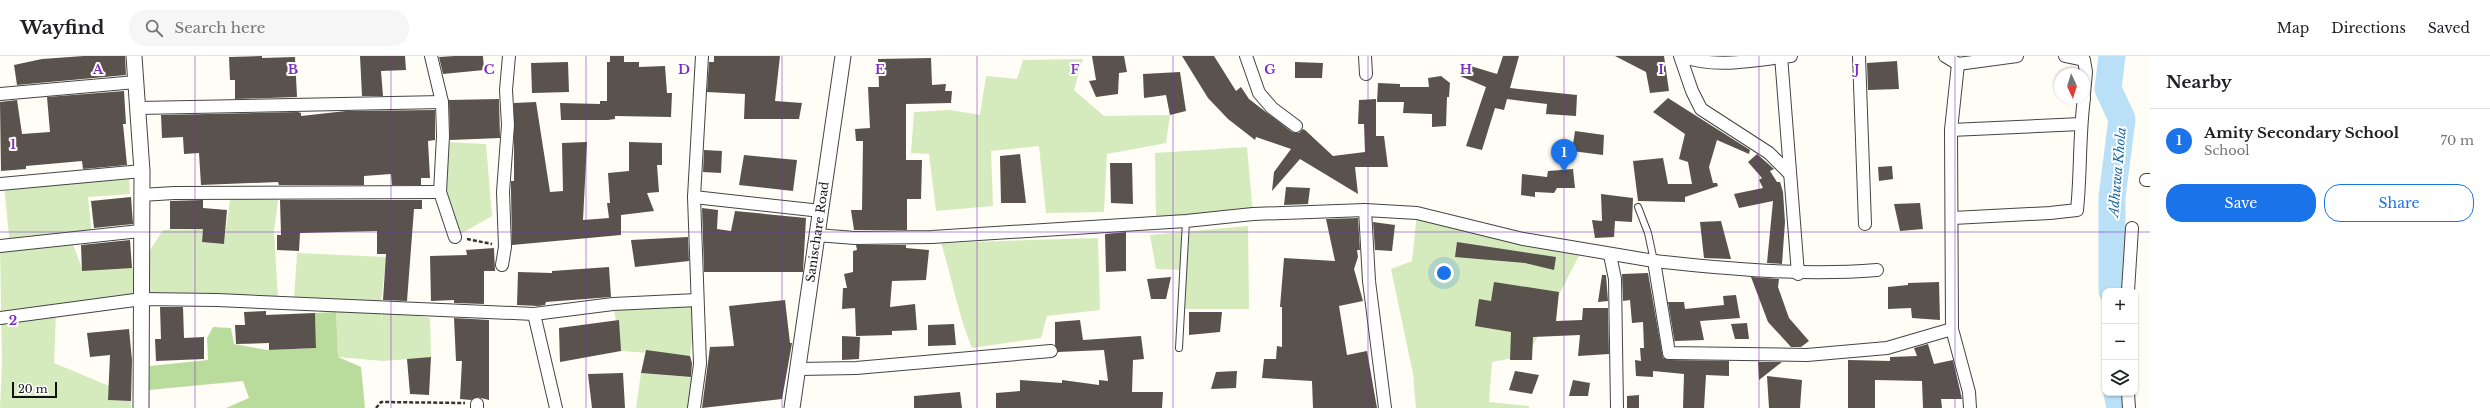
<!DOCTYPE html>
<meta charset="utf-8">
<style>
body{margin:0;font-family:"Libre Baskerville",serif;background:#f6f6f6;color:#202124}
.controls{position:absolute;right:12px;bottom:12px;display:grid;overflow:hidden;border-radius:8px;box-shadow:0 1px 3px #0004}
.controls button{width:36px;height:36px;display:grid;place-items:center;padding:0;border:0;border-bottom:1px solid #e0e0e0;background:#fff;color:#202124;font:20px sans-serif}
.compass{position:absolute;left:2054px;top:12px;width:36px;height:36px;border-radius:50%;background:#fff;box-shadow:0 1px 3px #0004;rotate:176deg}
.scale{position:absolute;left:12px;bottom:10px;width:45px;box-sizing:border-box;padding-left:4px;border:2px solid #111;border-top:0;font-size:11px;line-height:14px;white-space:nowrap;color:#111;-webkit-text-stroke:3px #fff;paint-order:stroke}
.you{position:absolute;left:1444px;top:217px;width:14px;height:14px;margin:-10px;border:3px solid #fff;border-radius:50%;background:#1a73e8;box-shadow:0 0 0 6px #1a73e833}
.badge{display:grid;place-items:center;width:26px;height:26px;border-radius:50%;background:#1a73e8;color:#fff;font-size:13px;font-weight:700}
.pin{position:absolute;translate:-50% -33px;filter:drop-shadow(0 1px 2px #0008)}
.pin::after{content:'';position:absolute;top:21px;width:14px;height:12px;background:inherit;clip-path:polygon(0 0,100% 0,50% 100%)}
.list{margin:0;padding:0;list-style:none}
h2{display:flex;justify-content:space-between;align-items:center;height:52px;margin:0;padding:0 16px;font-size:17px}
h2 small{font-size:13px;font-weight:400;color:#757577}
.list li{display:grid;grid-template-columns:26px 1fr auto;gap:12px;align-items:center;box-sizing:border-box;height:64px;padding:0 16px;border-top:1px solid #e0e0e0}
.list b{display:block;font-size:15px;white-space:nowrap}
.list p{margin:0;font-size:13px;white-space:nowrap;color:#757577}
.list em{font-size:13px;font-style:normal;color:#757577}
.actions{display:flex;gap:8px;padding:12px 16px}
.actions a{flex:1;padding:9px 0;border:1px solid #1a73e8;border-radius:16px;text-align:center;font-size:14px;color:#1a73e8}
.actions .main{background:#1a73e8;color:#fff}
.icon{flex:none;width:22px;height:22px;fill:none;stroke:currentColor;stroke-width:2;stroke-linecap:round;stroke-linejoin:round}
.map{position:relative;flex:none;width:2150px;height:352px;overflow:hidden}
header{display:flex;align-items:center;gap:24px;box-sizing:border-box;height:56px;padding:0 20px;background:#fff;border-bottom:1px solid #e0e0e0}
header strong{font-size:19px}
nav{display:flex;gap:22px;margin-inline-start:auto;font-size:14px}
.search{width:280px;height:36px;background:#f6f6f6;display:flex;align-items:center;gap:10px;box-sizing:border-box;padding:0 14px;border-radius:16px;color:#757577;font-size:15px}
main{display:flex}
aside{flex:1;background:#fff}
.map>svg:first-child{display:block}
</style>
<header>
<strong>Wayfind</strong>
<div class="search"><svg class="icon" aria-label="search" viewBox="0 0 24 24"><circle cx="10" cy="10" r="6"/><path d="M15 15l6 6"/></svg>Search here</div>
<nav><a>Map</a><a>Directions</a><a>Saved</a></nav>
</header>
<main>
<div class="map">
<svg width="2150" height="352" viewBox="0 0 2150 352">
<rect width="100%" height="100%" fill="#fffdf5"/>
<g fill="#d5ebbd">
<path d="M1083,3L1074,34L1104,60L1170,59L1166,87L1107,98L1104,156L1046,157L1039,90L991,95L993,150L936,155L929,98L911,97L914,56L950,54L980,59L986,20L1017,23L1023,4Z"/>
<path d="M444,86L486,88L492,160L455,181L443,135Z"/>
<path d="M1247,91L1253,158L1156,166L1155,97Z"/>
<path d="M129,118L130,138L88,141L92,180L71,183L83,215L121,209L132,212L140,210L163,174L203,173L202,186L224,188L231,137H279L274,175L278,242L142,243L56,255L54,307L109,330L108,344L131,345V352H0L2,308L0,190L10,189L4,130Z"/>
<path d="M1417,157L1583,192L1528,299L1492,306L1489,346L1529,350V352H1416L1413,318L1391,213L1412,205Z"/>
<path d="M1248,170L1249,253H1178L1184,214L1156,213L1150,179Z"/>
<path d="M1098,182L1100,254L1047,260L1041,282L972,292C958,258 952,222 941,187Z"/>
<path d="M297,197L386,201L381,247L294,243Z"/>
<path d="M697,244L690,300L621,295L613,248Z"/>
<path d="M381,253L382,271V253L430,262L431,301L383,305L338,301L336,256Z"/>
<path d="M641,317L698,322L694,352H636Z"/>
</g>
<path fill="#b9dc9c" d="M336,256L338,301L361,311L365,352H226L249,342L243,325L149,334L150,310L208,304L207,282L213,271L231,272L234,288L267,294L316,292L315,257Z"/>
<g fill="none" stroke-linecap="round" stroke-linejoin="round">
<g stroke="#b9e0f7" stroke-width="27">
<path d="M2112,0L2108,33L2122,63L2112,141V235"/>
<path d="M2117,337L2120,352"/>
</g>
</g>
<g fill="#5a524d">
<path d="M84,0H125L126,19L17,29L14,9L42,3Z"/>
<path d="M262,0V2L295,1L297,41L235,43V24H230L229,1Z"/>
<path d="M360,0H405L406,14L381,15L383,40H362Z"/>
<path d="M455,0H483L484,14L443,18L439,1Z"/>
<path d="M610,0H624V6H639V11L665,10L667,37H672L671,61L615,60V63L608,64H561L560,47L600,48V45H607V6H610Z"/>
<path d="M714,0H780L775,45L802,47L799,63H744L745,38L707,36L709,6H714Z"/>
<path d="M1092,0H1124L1127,16L1119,17L1118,38L1096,41L1089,25L1096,24Z"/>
<path d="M1182,0H1214L1236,35L1241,31L1249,43L1292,76L1299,77L1303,73L1305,74L1333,100L1365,96L1364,68H1358L1359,44L1376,43V80H1384L1388,111H1355L1358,138L1300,103L1272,135L1274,116L1291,93L1256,81L1255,84L1228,63L1208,42Z"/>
<path d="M1503,0H1519L1510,32L1577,39L1576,60L1546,58L1547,48L1507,43L1504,54L1495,52L1482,94L1466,90L1486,31L1460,20L1464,8L1497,18Z"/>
<path d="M1615,0H1664L1669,35L1650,37L1646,16Z"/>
<path d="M931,2L932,29L946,28L945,35H952L951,47L906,48V104H922L921,143H907V174H854L851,154H862L863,85H856L855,73L870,72L868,31H879L878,3Z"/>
<path d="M1897,5L1899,33L1868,34L1867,7Z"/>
<path d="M568,6L569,36L532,37L531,7Z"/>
<path d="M1295,6L1323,7L1322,22H1295Z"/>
<path d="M1180,16L1186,55L1170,59L1166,39L1144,42L1143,18Z"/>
<path d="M1441,20L1450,27L1449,41H1447L1446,70L1432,71V58L1403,57L1404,46H1377L1378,27L1400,28V31H1429L1428,22Z"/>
<path d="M124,35L126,68H123L127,109L83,113L82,105L26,110V113L1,115L0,46L17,44L22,78L50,76L47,41Z"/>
<path d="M1668,42L1750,94L1749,98L1717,84L1709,111L1713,127H1717L1718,130L1685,141V146L1638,145L1633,105L1663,102L1668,128H1692L1688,106L1679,103L1685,78L1653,56Z"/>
<path d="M499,43L500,82L450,84L449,44Z"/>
<path d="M536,46L550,136L563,135L562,87L587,86L583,164L609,162L607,147H610L608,117L629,115V86L662,87V109H657L659,136L647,137L654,155L621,159V179L512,189L511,136V125H514V47Z"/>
<path d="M435,54V84L428,85L430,122H421V129H392L391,118L364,120V129H279L278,126L201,129L199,97L184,98L183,81L162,82L161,59L298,56L301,57V60L346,55Z"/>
<path d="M1575,75L1604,79L1603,99L1572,95Z"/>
<path d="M704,94L722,95L721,117L703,116Z"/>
<path d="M1020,98L1026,147H1001L1000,100Z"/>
<path d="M1757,98L1774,113L1770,115L1777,126H1780L1783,136L1785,166L1782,208L1767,207L1773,145L1739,152L1734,138L1763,132L1759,124L1762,122L1748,106Z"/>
<path d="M744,99L797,104L793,135L739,129Z"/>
<path d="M1110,107H1132L1133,148L1111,147Z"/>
<path d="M1892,110L1893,123L1879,125L1878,111Z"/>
<path d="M1573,113L1575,132H1557L1554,137L1535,136V141L1521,139L1522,118L1547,121L1548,115Z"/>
<path d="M1286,131L1310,132L1308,148L1284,149Z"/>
<path d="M1601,138L1633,142L1632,166L1615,165L1614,181L1595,182L1592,164L1602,165Z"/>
<path d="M131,141L133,168L94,172L91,145Z"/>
<path d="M203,144V152L227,154L224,188L202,186L203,173H170V145Z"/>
<path d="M280,144H422V153H414L407,245L383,244L386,198H377V175L300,177L299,195L277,194V179H281Z"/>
<path d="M1920,147L1923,173L1900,175L1894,148Z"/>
<path d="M702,152L718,154L717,173L731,175L735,155L806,162L803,216H704Z"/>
<path d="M1358,162L1360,194H1357L1358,201L1354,213L1363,245L1339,250L1347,299L1367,295L1377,352H1313L1312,325L1262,322L1264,303H1276L1277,290L1282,291V251H1280L1284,202L1335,205L1326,163Z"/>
<path d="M1721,165L1731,203L1704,202L1700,166Z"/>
<path d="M1373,166L1395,169L1392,195L1375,194Z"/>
<path d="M1126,176V215L1106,216L1105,178Z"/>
<path d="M688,181L689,205L635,211L631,184Z"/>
<path d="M130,184L132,212L82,215L81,189Z"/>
<path d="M1457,186L1556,201L1554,214L1525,207L1455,201Z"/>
<path d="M856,189H906V192L929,194L926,224L892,225L890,251L915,248L917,274L892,275V279L856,280L855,252L842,253L843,232H847L844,218L853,216V195L857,194Z"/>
<path d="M494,192L495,215H484V248L454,247V244L431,245L430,200L467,199L466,194Z"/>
<path d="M609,211L611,241L546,246L545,249L538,250L517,249L518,216L552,217V215Z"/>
<path d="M1648,217L1663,302L1669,304L1729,305V320L1706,319L1704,352H1683L1684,318L1653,315V321L1636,320L1635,304L1641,305L1640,292H1644L1643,266L1632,267L1630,244L1623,245L1622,218Z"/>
<path d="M1602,219H1606L1608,245L1598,246Z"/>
<path d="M1171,221L1166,243H1151L1147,223Z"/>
<path d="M1751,221L1779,223L1778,231L1789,262L1809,285L1801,291H1791L1768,266Z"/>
<path d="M1494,226L1559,236L1556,265L1582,264L1583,252H1608L1609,298L1578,300L1580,279L1533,281L1532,304H1510L1511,276L1475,270L1479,243L1491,245Z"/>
<path d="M1939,226L1940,264L1912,262L1911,252L1888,253V231L1908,229V227Z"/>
<path d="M1736,239L1740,262L1700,265L1704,284L1675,285V288L1668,246H1684L1685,253L1724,249L1723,240Z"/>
<path d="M785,244L790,287H792L782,343L702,352L710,291L734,290L729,250Z"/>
<path d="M160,251H183L184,282L204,281V303L156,305L155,283H161Z"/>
<path d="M266,255V259L315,257L316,292L269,294V287L236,288L235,269H245L244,256Z"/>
<path d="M1189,256H1222L1220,276L1189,279Z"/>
<path d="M454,262L489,264V344L477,341L471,344L460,343L462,305H456Z"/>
<path d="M619,264L621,295L560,306L559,272Z"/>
<path d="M1080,264L1083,284L1141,280L1144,303L1133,304L1132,336H1163L1162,352H996V337L1020,335V324L1062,327V324L1099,329V324L1108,325L1104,294L1058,296L1055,289V266Z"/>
<path d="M1747,267L1749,283H1735L1731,268Z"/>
<path d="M954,268L956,289L928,290V269Z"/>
<path d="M129,273L132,304L131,345L108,344L110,299L90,301L87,277Z"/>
<path d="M842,280L860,281L859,303L842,304Z"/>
<path d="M1928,288L1934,308L1953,304L1962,343H1941L1942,352H1923L1922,325L1875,324V352H1848V304L1890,305V301L1917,300L1914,292Z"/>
<path d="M646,294L690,300L692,307L691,321L641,317Z"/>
<path d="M431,301L429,339L410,338L407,303Z"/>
<path d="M1758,306H1782L1759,324Z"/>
<path d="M1237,315L1236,332L1211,333L1216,316Z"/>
<path d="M1515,315L1539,319L1532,338L1509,334Z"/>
<path d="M623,317L625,352H592L588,318Z"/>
<path d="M1767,320L1802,324L1800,352H1769Z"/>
<path d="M1573,324L1590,327L1588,340H1569Z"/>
<path d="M960,336L962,352H914V340Z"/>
<path d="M1639,339V352H1627V340Z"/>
</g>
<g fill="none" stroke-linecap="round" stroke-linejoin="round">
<defs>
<g id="service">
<path d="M1638,151L1648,177L1654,205"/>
<path d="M1179,292L1186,165"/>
</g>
<g id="minor">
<path d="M431,0L442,46L443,80L440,136L455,181"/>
<path d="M1246,0L1259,37L1272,52L1296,70"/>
<path d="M1365,0L1366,18"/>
<path d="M1680,0L1692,35L1701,53L1769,97L1790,118"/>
<path d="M1681,0C1717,13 1754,4 1791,0"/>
<path d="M1781,0L1798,218"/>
<path d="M1859,0L1865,168"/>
<path d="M1945,0L1958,8L1951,74L1952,273L1969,336L1970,352"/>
<path d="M2065,0L2084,4L2086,16L2084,38"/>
<path d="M1958,8L2017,0"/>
<path d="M0,38L136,26"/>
<path d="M139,52L442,46"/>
<path d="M1951,74L2081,68"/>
<path d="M2146,124H2150"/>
<path d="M0,128L142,115"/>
<path d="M141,139L174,137L440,136"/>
<path d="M694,141L821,155"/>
<path d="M1365,154L1369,225L1385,352"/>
<path d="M1953,162L2050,157L2077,154C2081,116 2079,79 2084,42"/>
<path d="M816,179L855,182L932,181L1186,165L1253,158L1365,154L1417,157L1523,183L1654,205L1669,297L1807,299L1887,292L1952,273"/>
<path d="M0,190L140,175"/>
<path d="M1610,199L1615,223L1617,352"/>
<path d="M1654,205C1729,213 1802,220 1877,214"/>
<path d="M502,209L505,191L503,136L508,69L506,34L509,0"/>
<path d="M2128,235L2132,172"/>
<path d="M534,258L556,352"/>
<path d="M0,262L142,243L217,244L534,258L613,248L697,244"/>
<path d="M799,313L856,312L1051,295"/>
<path d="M2128,337L2129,352"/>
<path d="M477,352V348"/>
<path d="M694,352L700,308L694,141L702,0"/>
</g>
<g id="tertiary">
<path d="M134,0L142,115L141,352"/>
<path id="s1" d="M792,352L843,0"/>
</g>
</defs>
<use href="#service" stroke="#444" stroke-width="8"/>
<use href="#minor" stroke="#444" stroke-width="14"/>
<use href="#tertiary" stroke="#444" stroke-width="17"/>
<g stroke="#333" stroke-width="2.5" stroke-dasharray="4 2" stroke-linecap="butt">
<path d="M467,183L492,188"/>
<path d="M376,352L381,346L465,347"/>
</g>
<use href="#service" stroke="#fff" stroke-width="6"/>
<use href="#minor" stroke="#fff" stroke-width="12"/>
<use href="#tertiary" stroke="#fff" stroke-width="15"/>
</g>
<path fill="none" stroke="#7b2cbf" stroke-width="1" stroke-opacity="0.55" d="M195,0V352M391,0V352M586,0V352M782,0V352M977,0V352M1173,0V352M1368,0V352M1564,0V352M1759,0V352M1955,0V352M0,176H2150"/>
<g text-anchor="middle" stroke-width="4" stroke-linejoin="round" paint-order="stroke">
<g font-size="12" fill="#111" stroke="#fff">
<text dy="4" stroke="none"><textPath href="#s1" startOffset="178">Sanischare Road</textPath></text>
</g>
<g font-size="13" font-style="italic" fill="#1768a6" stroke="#fff">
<text transform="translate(2117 116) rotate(-85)" y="5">Adhuwa Khola</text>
</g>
</g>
<g font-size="13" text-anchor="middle" font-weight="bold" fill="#7b2cbf" stroke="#fff" stroke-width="4" stroke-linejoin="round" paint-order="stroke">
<text x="98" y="18">A</text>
<text x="293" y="18">B</text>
<text x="489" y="18">C</text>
<text x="684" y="18">D</text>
<text x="880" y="18">E</text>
<text x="1075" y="18">F</text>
<text x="1270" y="18">G</text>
<text x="1466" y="18">H</text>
<text x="1661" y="18">I</text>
<text x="1857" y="18">J</text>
<text x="13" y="93">1</text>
<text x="13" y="269">2</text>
</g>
</svg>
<div class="controls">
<button>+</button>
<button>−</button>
<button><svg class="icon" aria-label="layers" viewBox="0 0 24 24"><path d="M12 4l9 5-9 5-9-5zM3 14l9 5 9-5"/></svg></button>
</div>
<svg class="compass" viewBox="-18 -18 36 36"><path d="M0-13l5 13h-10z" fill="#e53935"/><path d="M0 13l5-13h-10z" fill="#757577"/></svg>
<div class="scale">20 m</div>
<div class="you"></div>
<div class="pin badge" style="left:1564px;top:116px">1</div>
</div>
<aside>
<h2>Nearby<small></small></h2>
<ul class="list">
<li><span class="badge">1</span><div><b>Amity Secondary School</b><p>School</p></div><em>70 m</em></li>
</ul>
<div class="actions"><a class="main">Save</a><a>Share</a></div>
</aside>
</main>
